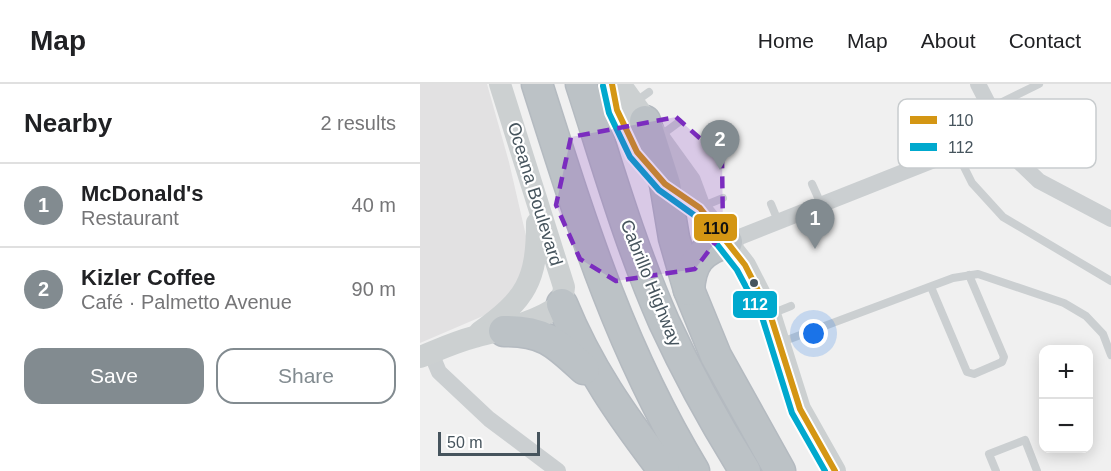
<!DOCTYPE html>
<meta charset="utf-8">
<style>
body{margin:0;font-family:Arial,sans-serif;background:#f6f6f6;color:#202124}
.controls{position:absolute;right:18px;bottom:18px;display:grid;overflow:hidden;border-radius:12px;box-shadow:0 3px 15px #0003}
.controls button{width:54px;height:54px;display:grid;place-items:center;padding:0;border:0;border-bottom:2px solid #e0e0e0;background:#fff;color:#202124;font:30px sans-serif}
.scale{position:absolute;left:18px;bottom:15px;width:102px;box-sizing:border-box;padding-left:6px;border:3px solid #46545d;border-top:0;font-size:16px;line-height:21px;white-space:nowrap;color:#46545d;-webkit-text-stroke:4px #fff;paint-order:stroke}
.you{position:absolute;left:394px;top:250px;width:21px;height:21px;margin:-15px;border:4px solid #fff;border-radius:50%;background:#1a73e8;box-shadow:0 0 0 9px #1a73e833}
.badge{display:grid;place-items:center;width:39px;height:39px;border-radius:50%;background:#828b90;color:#fff;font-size:20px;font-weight:700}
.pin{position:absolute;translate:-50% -50px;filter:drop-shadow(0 2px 3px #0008)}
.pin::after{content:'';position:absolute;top:32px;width:21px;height:18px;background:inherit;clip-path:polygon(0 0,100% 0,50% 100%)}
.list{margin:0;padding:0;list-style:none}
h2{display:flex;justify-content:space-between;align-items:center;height:78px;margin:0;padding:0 24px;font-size:26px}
h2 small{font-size:20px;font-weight:400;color:#757577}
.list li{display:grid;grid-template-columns:39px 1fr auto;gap:18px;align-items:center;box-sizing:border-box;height:84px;padding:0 24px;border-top:2px solid #e0e0e0}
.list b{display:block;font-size:22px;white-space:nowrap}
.list p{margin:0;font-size:20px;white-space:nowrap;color:#757577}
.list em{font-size:20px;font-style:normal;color:#757577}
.actions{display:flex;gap:12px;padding:18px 24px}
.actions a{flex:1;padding:14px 0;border:2px solid #828b90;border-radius:18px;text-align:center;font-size:21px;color:#828b90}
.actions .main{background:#828b90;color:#fff}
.map{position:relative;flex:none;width:691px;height:387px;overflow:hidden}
header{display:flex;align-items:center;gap:36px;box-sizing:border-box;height:84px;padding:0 30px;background:#fff;border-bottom:2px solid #e0e0e0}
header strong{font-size:28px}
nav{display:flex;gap:33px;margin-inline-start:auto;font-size:21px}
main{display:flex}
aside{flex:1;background:#fff}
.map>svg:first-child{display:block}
</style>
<header>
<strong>Map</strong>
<nav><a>Home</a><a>Map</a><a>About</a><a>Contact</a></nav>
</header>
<main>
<aside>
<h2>Nearby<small>2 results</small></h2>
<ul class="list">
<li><span class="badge">1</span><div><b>McDonald's</b><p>Restaurant</p></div><em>40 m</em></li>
<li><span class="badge">2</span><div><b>Kizler Coffee</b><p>Café · Palmetto Avenue</p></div><em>90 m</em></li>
</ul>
<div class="actions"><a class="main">Save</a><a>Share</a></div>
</aside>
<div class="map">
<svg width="691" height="387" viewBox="0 0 691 387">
<rect width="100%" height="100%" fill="#f0f0f0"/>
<path fill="#e2e1e2" d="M0,0H67L89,78L107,156V174L96,206L70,229L0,259Z"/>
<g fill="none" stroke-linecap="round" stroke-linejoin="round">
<defs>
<g id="highway">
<path d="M117,0C161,138 198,261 274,387"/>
<path d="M161,0C187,80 210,161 244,238C268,290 295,339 325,387"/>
<path d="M225,37L245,100L254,154L269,206L296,272L360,387"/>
<path d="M269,206C271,178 280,167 307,158"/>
<path d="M142,220C168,284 202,332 244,387"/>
<path d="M84,247C124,246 137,260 164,285"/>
</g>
</defs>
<use href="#highway" stroke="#b4bac0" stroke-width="33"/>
<g stroke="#cbcfd1" stroke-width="8">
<path d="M215,18L229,8"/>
<path d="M570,24L619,0"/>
<path d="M240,52L259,38"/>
<path d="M536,67L552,99L583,133L691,197"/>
<path d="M392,100L401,120"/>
<path d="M351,120L358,137"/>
<path d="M281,123L303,114"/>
<path d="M511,203L547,288L554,290L582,278L584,273L549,191"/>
<path d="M351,230L371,222"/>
<path d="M359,259L533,194L558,190L644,219L666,232L683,250L691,271"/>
<path d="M576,387L569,370L605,356L617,387"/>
</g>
<g stroke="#cbcfd1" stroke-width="16">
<path d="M558,0L597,76L619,97L691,135"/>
<path d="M307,158L582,49"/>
<path d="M11,269L19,288L69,335L138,387"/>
</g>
<g stroke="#ccd0d1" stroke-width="22">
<path d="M192,0L197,26L217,68L245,100L280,124L325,181L350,230L380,325L415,387"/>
<path d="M200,0L270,97L280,124"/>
<path d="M60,248C106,215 117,197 117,139"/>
<path d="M0,273C18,266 35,258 54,253C85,245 115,239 142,220L144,203L80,0"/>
</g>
<use href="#highway" stroke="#bcc2c6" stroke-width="30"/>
<defs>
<path id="bus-1" d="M192,0L197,26L217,68L245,100L280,124L325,181L350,230L380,325L415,387"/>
<path id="bus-2" d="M183,2L189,29L210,73L239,106L274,131L317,186L342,233L372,329L405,387"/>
</defs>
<use href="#bus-1" stroke="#fff" stroke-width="10"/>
<use href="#bus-2" stroke="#fff" stroke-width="10"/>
<use href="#bus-1" stroke="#d49613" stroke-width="6"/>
<use href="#bus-2" stroke="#00a9ce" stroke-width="6"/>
</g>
<path fill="#7b2cbf" fill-opacity="0.2" stroke="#7b2cbf" stroke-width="4.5" stroke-dasharray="12 8" stroke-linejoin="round" d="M256,33L302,74L303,148L275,185L196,197L160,175L136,121L151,53Z"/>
<circle fill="#46545d" stroke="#fff" stroke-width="2" cx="334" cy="199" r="5"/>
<g text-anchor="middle" stroke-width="4.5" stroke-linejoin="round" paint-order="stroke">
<g font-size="18" fill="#46545d" stroke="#fff">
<text transform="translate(115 110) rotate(73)" y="6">Oceana Boulevard</text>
<text transform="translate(231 199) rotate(68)" y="6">Cabrillo Highway</text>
</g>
</g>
<rect x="478" y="15" width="198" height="69" rx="9" fill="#fff" stroke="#c8ccce" stroke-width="1.5"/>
<rect x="490" y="32" width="27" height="8" fill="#d49613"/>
<rect x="490" y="59" width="27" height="8" fill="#00a9ce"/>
<g font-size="16" fill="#46545d">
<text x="528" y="42">110</text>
<text x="528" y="69">112</text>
</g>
<g stroke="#fff" stroke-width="2">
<rect x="273" y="129" width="45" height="29" rx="6" fill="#d49613"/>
<rect x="312" y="206" width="46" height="29" rx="6" fill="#00a9ce"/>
</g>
<g font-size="16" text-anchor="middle" font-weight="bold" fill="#fff">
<text x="335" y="226">112</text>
</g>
<g font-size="16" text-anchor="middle" font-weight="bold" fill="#111">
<text x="296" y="150">110</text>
</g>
</svg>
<div class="controls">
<button>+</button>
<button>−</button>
</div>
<div class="scale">50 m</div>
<div class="you"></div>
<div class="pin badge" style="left:395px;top:165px">1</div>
<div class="pin badge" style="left:300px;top:86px">2</div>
</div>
</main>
